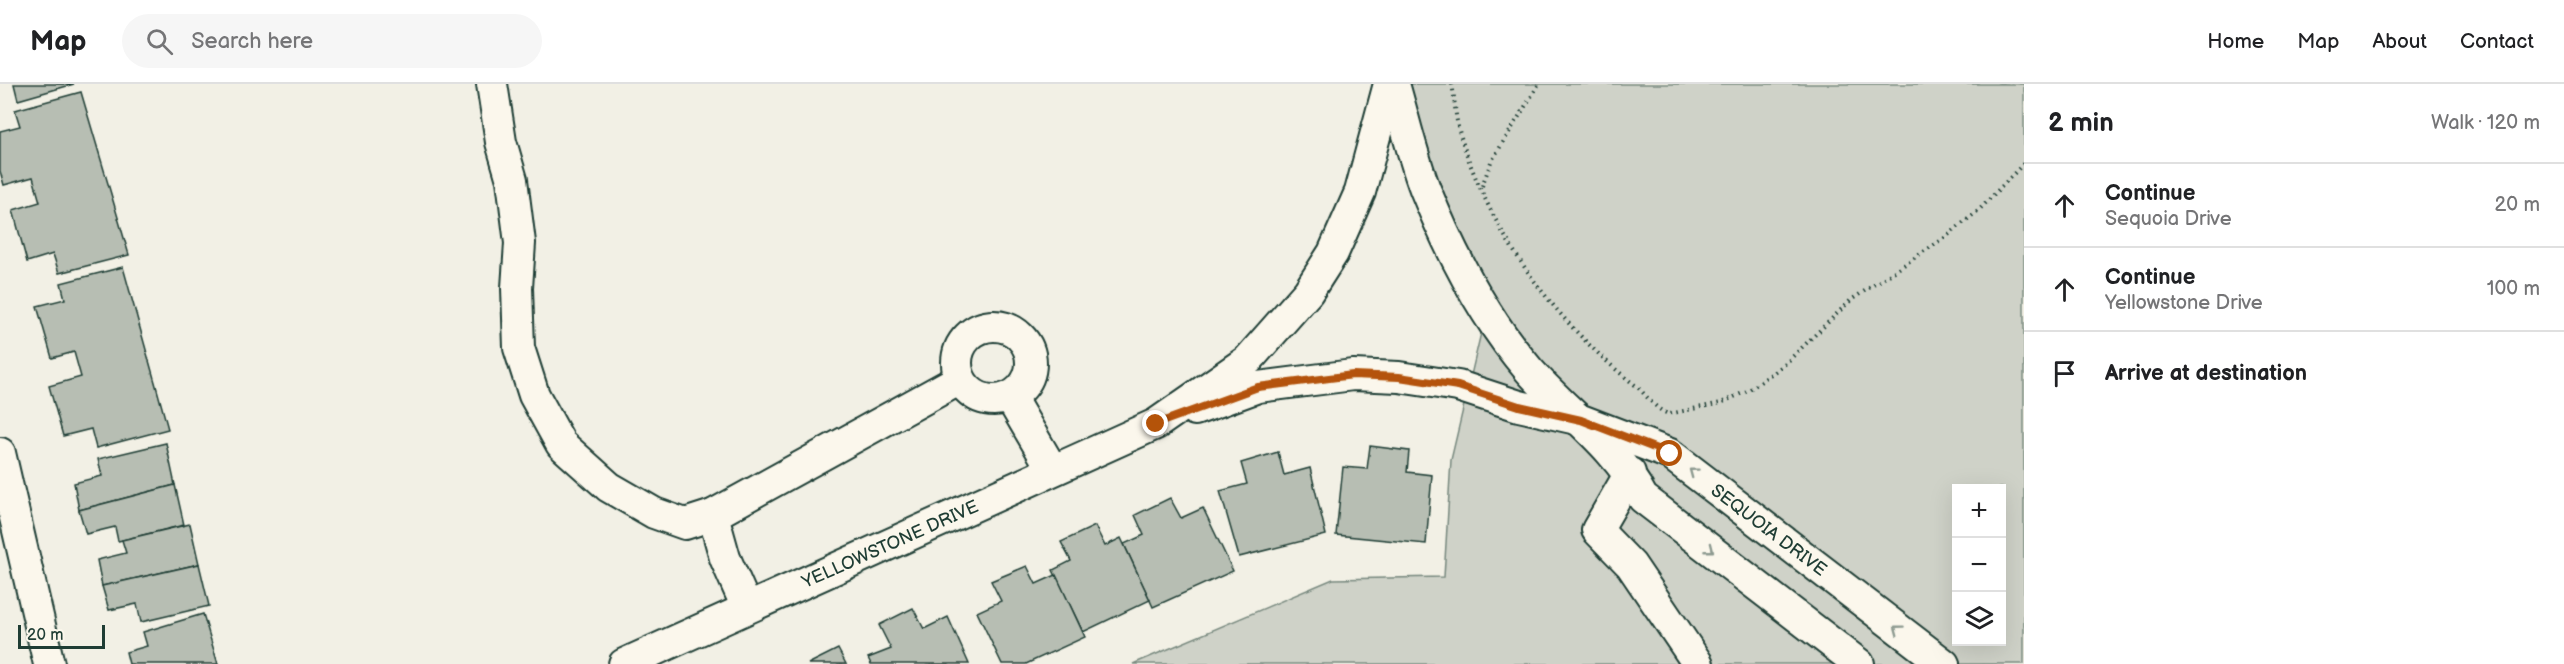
<!DOCTYPE html>
<meta charset="utf-8">
<style>
body{margin:0;font-family:"Balsamiq Sans",sans-serif;background:#f6f6f6;color:#202124}
.controls{position:absolute;right:18px;bottom:18px;display:grid;overflow:hidden;border-radius:0px;box-shadow:0 6px 24px #0002}
.controls button{width:54px;height:54px;display:grid;place-items:center;padding:0;border:0;border-bottom:2px solid #e0e0e0;background:#fff;color:#202124;font:30px sans-serif}
.scale{position:absolute;left:18px;bottom:15px;width:87px;box-sizing:border-box;padding-left:6px;border:3px solid #1f3d34;border-top:0;font-size:16px;line-height:21px;white-space:nowrap;color:#1f3d34;-webkit-text-stroke:4px #fbf7ec;paint-order:stroke}
.stop{position:absolute;width:18px;height:18px;margin:-14px;border:4px solid #b45309;border-radius:50%;background:#fff}
.stop.end{background:#b45309;border-color:#fff;box-shadow:0 2px 6px #0008}
.list{margin:0;padding:0;list-style:none}
h2{display:flex;justify-content:space-between;align-items:center;height:78px;margin:0;padding:0 24px;font-size:26px}
h2 small{font-size:20px;font-weight:400;color:#757577}
.list li{display:grid;grid-template-columns:39px 1fr auto;gap:18px;align-items:center;box-sizing:border-box;height:84px;padding:0 24px;border-top:2px solid #e0e0e0}
.list b{display:block;font-size:22px;white-space:nowrap}
.list p{margin:0;font-size:20px;white-space:nowrap;color:#757577}
.list em{font-size:20px;font-style:normal;color:#757577}
.icon{flex:none;width:33px;height:33px;fill:none;stroke:currentColor;stroke-width:2;stroke-linecap:round;stroke-linejoin:round}
.map{position:relative;flex:none;width:2024px;height:580px;overflow:hidden}
header{display:flex;align-items:center;gap:36px;box-sizing:border-box;height:84px;padding:0 30px;background:#fff;border-bottom:2px solid #e0e0e0}
header strong{font-size:28px}
nav{display:flex;gap:33px;margin-inline-start:auto;font-size:21px}
.search{width:420px;height:54px;background:#f6f6f6;display:flex;align-items:center;gap:15px;box-sizing:border-box;padding:0 21px;border-radius:33px;color:#757577;font-size:22px}
main{display:flex}
aside{flex:1;background:#fff}
.map>svg:first-child{display:block}
</style>
<header>
<strong>Map</strong>
<div class="search"><svg class="icon" aria-label="search" viewBox="0 0 24 24"><circle cx="10" cy="10" r="6"/><path d="M15 15l6 6"/></svg>Search here</div>
<nav><a>Home</a><a>Map</a><a>About</a><a>Contact</a></nav>
</header>
<main>
<div class="map">
<svg width="2024" height="580" viewBox="0 0 2024 580">
<rect width="100%" height="100%" fill="#f2f0e5"/>
<filter id="ink" filterUnits="userSpaceOnUse"><feTurbulence type="fractalNoise" baseFrequency=".0167" numOctaves="2"/><feDisplacementMap in="SourceGraphic" scale="12" xChannelSelector="R" yChannelSelector="G"/><feConvolveMatrix kernelMatrix="1 2 1 2 8 2 1 2 1" color-interpolation-filters="sRGB"/></filter>
<g filter="url(#ink)">
<path fill="#cfd2c8" stroke="#77887e" stroke-width="1.5" fill-rule="evenodd" d="M1408,0H2024V580H1133L1333,495L1444,493L1451,376L1489,215L1456,170ZM1956,404H2002V558H1956Z"/>
<g fill="#b7beb3" stroke="#1f3d34" stroke-width="1.5">
<path d="M14,0H74L18,16Z"/>
<path d="M81,8L129,171L59,189L53,170L27,178L13,126L40,118L33,93L4,101L0,87V47L20,42L15,26Z"/>
<path d="M123,183L168,345L96,364L91,345L63,352L49,302L81,293L74,268L52,274L37,222L65,215L61,199Z"/>
<path d="M166,359L175,401L79,426L74,399L102,392L98,375Z"/>
<path d="M1370,362L1409,367L1407,388L1432,391L1426,460L1336,451L1343,383L1367,385Z"/>
<path d="M1278,368L1284,391L1310,384L1326,451L1239,473L1220,407L1247,400L1241,379Z"/>
<path d="M175,401L184,441L118,457L115,443L86,450L79,426Z"/>
<path d="M1170,414L1181,434L1203,424L1233,487L1153,523L1124,460L1144,451L1135,431Z"/>
<path d="M190,440L199,480L102,502L97,476L126,469L122,456Z"/>
<path d="M1095,442L1105,462L1121,454L1150,516L1083,548L1053,486L1071,477L1061,458Z"/>
<path d="M199,480L209,522L141,538L137,520L109,526L102,502Z"/>
<path d="M1027,482L1036,500L1056,491L1085,553L1026,580H1002L977,528L1001,517L991,497Z"/>
<path d="M913,524L924,545L948,533L969,580H871L868,574L891,565L879,541Z"/>
<path d="M203,530L218,580H129L126,568L147,562L143,548Z"/>
<path d="M838,565L846,580H808Z"/>
</g>
<g fill="none" stroke-linecap="round" stroke-linejoin="round">
<defs>
<g id="minor">
<path d="M492,0L501,58L512,96L520,159L517,204L519,264L534,311L561,360L609,403L654,429L685,440L713,431"/>
<path d="M1394,0C1404,34 1412,71 1425,105C1450,167 1484,234 1529,286C1567,329 1615,361 1643,414L1859,580"/>
<circle cx="994" cy="279" r="37"/>
<path d="M1010,313L1052,385"/>
<path d="M1195,326L1258,303L1353,291L1399,293L1458,302L1519,322L1581,336L1670,370L1944,580"/>
<path d="M0,369L49,580"/>
<path d="M1630,389L1597,446L1631,481L1698,580"/>
<path d="M747,524L725,474L713,431L960,295"/>
<path d="M624,580L1156,340L1248,276L1308,208L1333,169L1360,108L1389,0"/>
</g>
</defs>
<use href="#minor" stroke="#1f3d34" stroke-width="34"/>
<g stroke="#1f3d34" stroke-width="4" stroke-dasharray="1.5 4.5" stroke-linecap="butt">
<path d="M1452,0C1455,16 1455,34 1460,50C1489,147 1555,239 1635,301C1646,310 1655,326 1669,330L1721,319L1749,306L1785,280L1851,216L1946,153L1979,126L2024,79"/>
<path d="M1482,102L1491,78L1539,0"/>
</g>
<use href="#minor" stroke="#fbf7ec" stroke-width="30"/>
</g>
<defs><path id="oneway-chevron" d="M-2-3.5L2.5 0L-2 3.5" fill="none" stroke-width="1.6" stroke-linecap="round" stroke-linejoin="round" transform="scale(1.5)"/></defs>
<g stroke="#8d9a90">
<use href="#oneway-chevron" transform="translate(1693 388) rotate(-143)"/>
<use href="#oneway-chevron" transform="translate(1710 465) rotate(38)"/>
<use href="#oneway-chevron" transform="translate(1898 545) rotate(-143)"/>
</g>
</g>
<g fill="none" stroke-linecap="round" stroke-linejoin="round" filter="url(#ink)">
<path stroke="#b45309" stroke-width="8" d="M1156,340L1258,303L1353,291L1399,293L1458,302L1519,322L1581,336L1670,370"/>
</g>
<g text-anchor="middle" stroke-width="6" stroke-linejoin="round" paint-order="stroke">
<g font-size="18" fill="#1f3d34" stroke="#fbf7ec">
<text transform="translate(1769 446) rotate(37)" y="6">SEQUOIA DRIVE</text>
<text transform="translate(890 460) rotate(-24)" y="6">YELLOWSTONE DRIVE</text>
</g>
</g>
</svg>
<div class="controls">
<button>+</button>
<button>−</button>
<button><svg class="icon" aria-label="layers" viewBox="0 0 24 24"><path d="M12 4l9 5-9 5-9-5zM3 14l9 5 9-5"/></svg></button>
</div>
<div class="scale">20 m</div>
<div class="stop" style="left:1670px;top:370px"></div>
<div class="stop end" style="left:1156px;top:340px"></div>
</div>
<aside>
<h2>2 min<small>Walk · 120 m</small></h2>
<ul class="list">
<li><svg class="icon" aria-label="ahead" viewBox="0 0 24 24"><path d="M12 20V5M6 11l6-6 6 6"/></svg><div><b>Continue</b><p>Sequoia Drive</p></div><em>20 m</em></li>
<li><svg class="icon" aria-label="ahead" viewBox="0 0 24 24"><path d="M12 20V5M6 11l6-6 6 6"/></svg><div><b>Continue</b><p>Yellowstone Drive</p></div><em>100 m</em></li>
<li><svg class="icon" aria-label="arrive" viewBox="0 0 24 24"><path d="M6 21V4h12l-3 4 3 4H6"/></svg><div><b>Arrive at destination</b></div></li>
</ul>
</aside>
</main>
